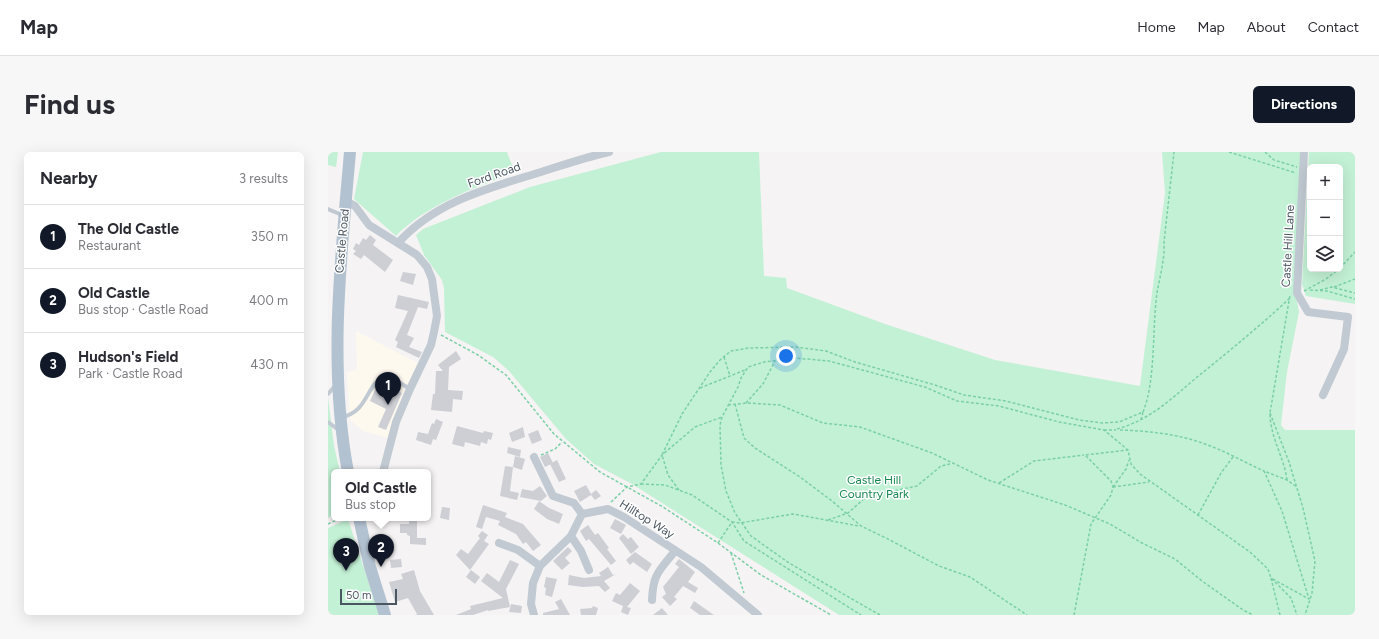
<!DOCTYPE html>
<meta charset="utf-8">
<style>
body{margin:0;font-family:Figtree,sans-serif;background:#f7f7f7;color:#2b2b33}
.controls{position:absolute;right:12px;top:12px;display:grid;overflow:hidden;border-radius:6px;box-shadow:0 4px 16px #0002}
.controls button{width:36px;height:36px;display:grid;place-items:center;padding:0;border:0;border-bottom:1px solid #e1e1e2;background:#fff;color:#2b2b33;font:20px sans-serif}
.scale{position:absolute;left:12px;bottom:10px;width:57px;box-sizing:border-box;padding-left:4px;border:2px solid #4a5661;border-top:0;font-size:11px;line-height:14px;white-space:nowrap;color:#4a5661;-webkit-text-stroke:3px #fff;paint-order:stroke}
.you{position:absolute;left:458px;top:204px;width:14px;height:14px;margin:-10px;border:3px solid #fff;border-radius:50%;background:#1a73e8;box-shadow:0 0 0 6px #1a73e833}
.badge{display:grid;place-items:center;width:26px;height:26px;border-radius:50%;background:#111827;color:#fff;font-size:13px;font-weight:700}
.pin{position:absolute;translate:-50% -33px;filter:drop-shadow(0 1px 2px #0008)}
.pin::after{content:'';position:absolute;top:21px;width:14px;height:12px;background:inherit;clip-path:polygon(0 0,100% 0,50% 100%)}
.popup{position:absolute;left:3px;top:317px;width:100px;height:52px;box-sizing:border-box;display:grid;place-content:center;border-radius:6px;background:#fff;filter:drop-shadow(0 1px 3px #0005);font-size:13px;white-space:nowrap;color:#7c7c81}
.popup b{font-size:15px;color:#2b2b33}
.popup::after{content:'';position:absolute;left:50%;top:100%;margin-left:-8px;border:8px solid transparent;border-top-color:#fff}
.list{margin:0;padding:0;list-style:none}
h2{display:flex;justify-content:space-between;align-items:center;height:52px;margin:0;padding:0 16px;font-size:17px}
h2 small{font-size:13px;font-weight:400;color:#7c7c81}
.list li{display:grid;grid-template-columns:26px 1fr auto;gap:12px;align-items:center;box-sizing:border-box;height:64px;padding:0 16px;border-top:1px solid #e1e1e2}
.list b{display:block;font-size:15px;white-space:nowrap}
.list p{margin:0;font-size:13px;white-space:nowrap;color:#7c7c81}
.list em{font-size:13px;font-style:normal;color:#7c7c81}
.icon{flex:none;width:22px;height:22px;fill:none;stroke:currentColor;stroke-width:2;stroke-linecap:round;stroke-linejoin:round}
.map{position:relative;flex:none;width:1027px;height:463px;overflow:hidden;border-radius:6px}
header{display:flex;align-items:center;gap:24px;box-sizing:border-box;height:56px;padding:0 20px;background:#fff;border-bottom:1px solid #e1e1e2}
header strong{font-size:19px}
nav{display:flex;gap:22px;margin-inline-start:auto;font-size:14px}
.intro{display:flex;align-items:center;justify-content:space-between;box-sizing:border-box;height:96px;padding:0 24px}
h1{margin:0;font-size:28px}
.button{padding:10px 18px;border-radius:6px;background:#111827;color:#fff;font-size:14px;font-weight:700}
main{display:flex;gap:24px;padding:0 24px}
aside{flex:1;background:#fff;border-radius:6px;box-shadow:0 4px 16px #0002}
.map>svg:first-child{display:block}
</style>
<header>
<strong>Map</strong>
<nav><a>Home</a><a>Map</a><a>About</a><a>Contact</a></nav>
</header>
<div class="intro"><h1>Find us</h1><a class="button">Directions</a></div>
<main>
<aside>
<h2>Nearby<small>3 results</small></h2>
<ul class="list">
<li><span class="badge">1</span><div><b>The Old Castle</b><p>Restaurant</p></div><em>350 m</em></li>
<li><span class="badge">2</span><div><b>Old Castle</b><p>Bus stop · Castle Road</p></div><em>400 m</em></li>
<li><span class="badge">3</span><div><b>Hudson's Field</b><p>Park · Castle Road</p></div><em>430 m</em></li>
</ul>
</aside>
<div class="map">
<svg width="1027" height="463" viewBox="0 0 1027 463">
<rect width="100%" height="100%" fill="#f5f3f3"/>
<path fill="#fdf9ef" d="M28,179L90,211L76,240L61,286L35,279L22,268L19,220L29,218Z"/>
<g fill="#c3f1d5" fill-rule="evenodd">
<path d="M0,0H10L8,15L0,13Z"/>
<path d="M35,0H179L187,21C147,35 98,53 68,84L26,47Z"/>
<path d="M333,0H431L436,124L458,126L459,136L557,172L667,208L812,234L837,41L834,0H974L967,138L971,160L959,220L953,273L957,278H1027V463H511L304,332L266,312L238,287L181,219L165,205L117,180L116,136L114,128L96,103L88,83L95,77L202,35Z"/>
<path d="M981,0H1027V152L978,144L974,132ZM982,15H1012V117H982Z"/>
<path d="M0,245L6,294L12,320H6V363L0,366Z"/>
<path d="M20,367L51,463H0V376Z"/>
</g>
<g fill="#cdcfd5">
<path d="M42,83L48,88L45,93L65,108L57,120L36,103L33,107L25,102L28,99L25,97L28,91L31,93L35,86L38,88Z"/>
<path d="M75,120L88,122L85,133L72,129Z"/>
<path d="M70,143L101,150L99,157L90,155L79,183L86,186L81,195L94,200L91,206L68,195L70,190L67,188L80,159L67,156Z"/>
<path d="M128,199L133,207L121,215L120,238L135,239L134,248L125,247L124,260L103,258L105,242H107L108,219H115L110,213Z"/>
<path d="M53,231L74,241L58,278L50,275L58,257L42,249L48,236Z"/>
<path d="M108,267L115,270L108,288L105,287L103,293L88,288L90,280L100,282L104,271L106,272Z"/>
<path d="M129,274L155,281L156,279L165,281L163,288L160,287L159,292L153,290L152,294L137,290L136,295L124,292Z"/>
<path d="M195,275L197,285L184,290L181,281Z"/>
<path d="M210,278L214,288L204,292L200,282Z"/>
<path d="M180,295L193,298L192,305L179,301Z"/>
<path d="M220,301L225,311L217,315L212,305Z"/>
<path d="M187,304L197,307L194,318L185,315Z"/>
<path d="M229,308L238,327L231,330L222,312Z"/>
<path d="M177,314L185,315L182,339L191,341L189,348L172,344Z"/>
<path d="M258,333L263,342L268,338L273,344L267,348L263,343L252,350L246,339Z"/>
<path d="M212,334L219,344L213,349L192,345L194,337L205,339Z"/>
<path d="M211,349L221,356L235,362L231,372L219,367L206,357Z"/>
<path d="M155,353L179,361L177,365L195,372L213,393L205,399L198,390L195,392L188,382L170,373L172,369L158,365L154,377L148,375Z"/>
<path d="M114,355L122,356L121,368L112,366Z"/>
<path d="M58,366L59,372L50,373V367Z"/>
<path d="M287,367L298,373L293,382L282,376Z"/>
<path d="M81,369H89V386H98V393L82,392V384L79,383V381H72V372H81Z"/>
<path d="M260,373L267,383L270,381L281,396L279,397L288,409L283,413L261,387L258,389L252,379Z"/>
<path d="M154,379L160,383L156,389L161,392L142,418L128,403L133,397L140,402L152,386L150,384Z"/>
<path d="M295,382L300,387L303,385L311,395L303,402L291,386Z"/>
<path d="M58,391L60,402L50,404L48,392Z"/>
<path d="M240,395L244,399L237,406L242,411L234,418L225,409Z"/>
<path d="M307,400L324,412L319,420L305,410L302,413L298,408Z"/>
<path d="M73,407L74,415L63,416L62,408Z"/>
<path d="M351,407L367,420L360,430L370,436L367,441L355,434L346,445L349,447L342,454L334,445L338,442L335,435L351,415L347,412Z"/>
<path d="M182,408L191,412L178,437L182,455L160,459V458L145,463H128L143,457L142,454L175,446L153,429L159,421L171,430Z"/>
<path d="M280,415L285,423L288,422L276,429L282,436L277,440L271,434L255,435L240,433L241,423L256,426L273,424L271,421Z"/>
<path d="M86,418L92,439L106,463H88L89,462L80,446L67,450L61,430L75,427L73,422Z"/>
<path d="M143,418L152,425L147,432L138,425Z"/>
<path d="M218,425L229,427L224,445L217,443L218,436L216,435Z"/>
<path d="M302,431L312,439L299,455L303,456L300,463L293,460L295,454L284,449L288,441L292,443Z"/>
<path d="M233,447L242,463H215V461L231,457L227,450Z"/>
<path d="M366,449L386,463H372L362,456Z"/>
<path d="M183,452L194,454L193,461L181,460Z"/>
<path d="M265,454L270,456L268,463H253L252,457L264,456Z"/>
<path d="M334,456L340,463H325Z"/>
</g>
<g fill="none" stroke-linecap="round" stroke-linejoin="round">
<g stroke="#7ad0a6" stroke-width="1.5" stroke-dasharray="3 2" stroke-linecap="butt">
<path d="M901,0L968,21"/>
<path d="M937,0L946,8L969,15"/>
<path d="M1012,116L1027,100"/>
<path d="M1006,135L1027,127"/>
<path d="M982,138L999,139L1027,147"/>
<path d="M992,138L1004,135L1027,141"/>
<path d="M976,139L998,127L1011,117"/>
<path d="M113,183L150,203L178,223L226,282L272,320L335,355L390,391L433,423L503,463"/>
<path d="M396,205L402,224"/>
<path d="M372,236L417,218"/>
<path d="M418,251L435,232L447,209"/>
<path d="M407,252L416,286L427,296L472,325L504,349L533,374L558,386L611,414L642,425L699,463"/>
<path d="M400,253L419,251L452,253L495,271L532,275L604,301L660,328L737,353L782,372L814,391L847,407L874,429L915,458L925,463"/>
<path d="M942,261L961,310L975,356L987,409L984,441L977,463"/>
<path d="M813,268L815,260"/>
<path d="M789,277C822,268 843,247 868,226C900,200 932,174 962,146"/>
<path d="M776,278H788"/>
<path d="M792,278C821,279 850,282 877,292C897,299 916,310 936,319"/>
<path d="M213,303L227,297L234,290"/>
<path d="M959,328C956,305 942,285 942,261L962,143"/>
<path d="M671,331L706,309L756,303"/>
<path d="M313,332L337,333L364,343L404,370L416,389L533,463"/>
<path d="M785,335L821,330"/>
<path d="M785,335L798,317L801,308"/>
<path d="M351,338L340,323L334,303L354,262L382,220L392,208L403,199L421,196L467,195L498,199L527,210L607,233L636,243L678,249L751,268L775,271L791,270L815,260C828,228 824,177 829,141C832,124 837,107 836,90L846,0"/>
<path d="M283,350L299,335L313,332L334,303L367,275L394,265"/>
<path d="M870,363L893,321L905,305"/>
<path d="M500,368L520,361L537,346L545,343L589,334L613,314L622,312"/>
<path d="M0,372L13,366"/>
<path d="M390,391L404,370L412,371L465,362L531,374"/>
<path d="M403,401L416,441"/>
<path d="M552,463L461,411L423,384L407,361L398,339L393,313L392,273L394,265L410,235L413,226L420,215L436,210L467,206L501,209L597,235L629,249L671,254L731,270L776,278L800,298"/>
<path d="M746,463L763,372L783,343L785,335L783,329L757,303L800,298L803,312L812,322L922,400L940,417L943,426L963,446L969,463"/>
<path d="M952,463L943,426L981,447L954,359L936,319L959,328L969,335"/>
</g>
<g stroke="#c1cad2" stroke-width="4">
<path d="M0,57L14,63"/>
<path d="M0,242L6,235"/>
<path d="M13,265C40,262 39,229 56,226C64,224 75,233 82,237"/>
<path d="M0,270L12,279"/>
</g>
<g stroke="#c1cad2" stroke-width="8">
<path d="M976,0L969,141L980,160L1020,165L1016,197L995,243"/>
<path d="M18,49L27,54L41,73L89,103L99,115L104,127L109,164L106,180L103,193L82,237L68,270L55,320"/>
<path d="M70,91C108,49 161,36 213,20C235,13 258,5 281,0"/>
<path d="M206,305L225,344L246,351L254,362"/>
<path d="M243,384L253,399L261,418"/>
<path d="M171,391L190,398L212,414"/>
<path d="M324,448C325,422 331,419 347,399"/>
<path d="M206,463L203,452L205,431L212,414L243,384L254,362L280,357L296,365L373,415L430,463"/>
</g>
<g stroke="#b3c2d1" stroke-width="12">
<path d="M20,320C0,214 13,106 22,0"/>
<path d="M31,366L42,415L57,463"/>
</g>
</g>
<g text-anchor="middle" stroke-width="3" stroke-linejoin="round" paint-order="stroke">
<g font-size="12" fill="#4a5661" stroke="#fff">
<text transform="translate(166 23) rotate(-19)" y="4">Ford Road</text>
<text transform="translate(14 89) rotate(-85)" y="4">Castle Road</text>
<text transform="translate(960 94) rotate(-87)" y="4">Castle Hill Lane</text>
<text transform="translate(319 367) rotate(32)" y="4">Hilltop Way</text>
</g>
<g font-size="12" fill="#17864f" stroke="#fff">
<text x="546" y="332">Castle Hill<tspan x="546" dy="14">Country Park</tspan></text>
</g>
</g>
</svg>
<div class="controls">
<button>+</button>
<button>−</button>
<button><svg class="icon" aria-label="layers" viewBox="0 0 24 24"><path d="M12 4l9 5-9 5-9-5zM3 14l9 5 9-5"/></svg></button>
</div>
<div class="scale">50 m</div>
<div class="you"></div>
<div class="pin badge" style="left:60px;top:253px">1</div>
<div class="pin badge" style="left:53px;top:415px">2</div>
<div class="popup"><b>Old Castle</b>Bus stop</div>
<div class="pin badge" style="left:18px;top:419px">3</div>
</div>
</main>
